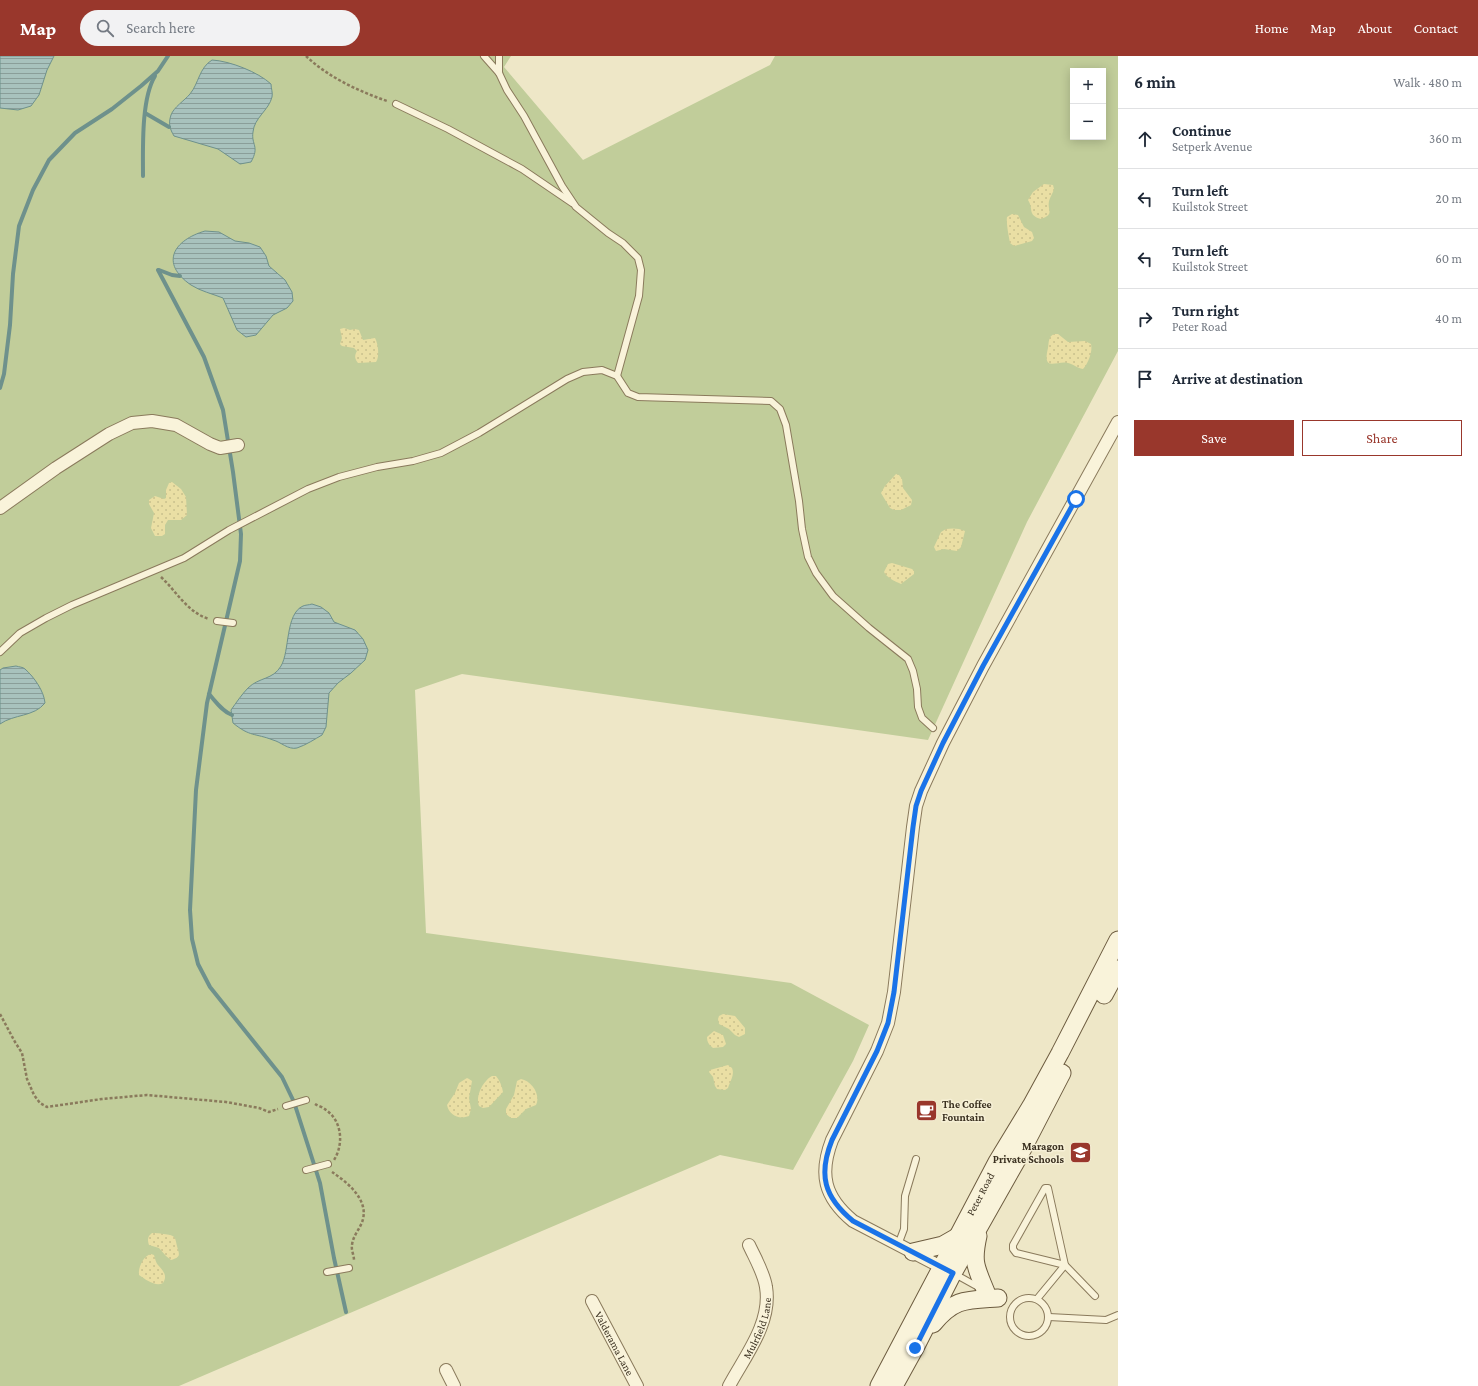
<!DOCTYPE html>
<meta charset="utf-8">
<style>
body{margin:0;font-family:"Crimson Pro",serif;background:#f2f2f3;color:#1f2937}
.controls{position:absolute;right:12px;top:12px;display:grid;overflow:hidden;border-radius:0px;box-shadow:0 2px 10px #0003}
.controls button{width:36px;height:36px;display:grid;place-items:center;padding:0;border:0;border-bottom:1px solid #e0e1e3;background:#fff;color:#1f2937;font:20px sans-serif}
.stop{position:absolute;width:12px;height:12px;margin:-9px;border:3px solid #1a73e8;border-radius:50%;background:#fff}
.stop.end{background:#1a73e8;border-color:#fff;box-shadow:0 1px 4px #0008}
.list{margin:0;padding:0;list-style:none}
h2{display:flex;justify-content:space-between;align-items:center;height:52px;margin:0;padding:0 16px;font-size:17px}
h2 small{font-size:13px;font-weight:400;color:#747a83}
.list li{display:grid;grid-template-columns:26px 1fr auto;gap:12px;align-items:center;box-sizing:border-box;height:60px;padding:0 16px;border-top:1px solid #e0e1e3}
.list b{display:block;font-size:15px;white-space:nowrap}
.list p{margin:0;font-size:13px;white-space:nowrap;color:#747a83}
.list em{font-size:13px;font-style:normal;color:#747a83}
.actions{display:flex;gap:8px;padding:12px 16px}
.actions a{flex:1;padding:9px 0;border:1px solid #99372c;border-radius:0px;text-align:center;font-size:14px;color:#99372c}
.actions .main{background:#99372c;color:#fff}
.icon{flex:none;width:22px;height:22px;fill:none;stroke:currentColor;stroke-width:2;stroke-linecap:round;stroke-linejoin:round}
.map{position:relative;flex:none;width:1118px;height:1330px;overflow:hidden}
header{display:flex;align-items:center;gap:24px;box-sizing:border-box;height:56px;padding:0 20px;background:#99372c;color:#fff}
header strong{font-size:19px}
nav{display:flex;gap:22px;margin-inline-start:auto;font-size:14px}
.search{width:280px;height:36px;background:#f2f2f3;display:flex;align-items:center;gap:10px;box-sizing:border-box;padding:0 14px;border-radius:22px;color:#747a83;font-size:15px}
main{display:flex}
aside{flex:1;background:#fff}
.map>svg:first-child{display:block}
</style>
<header>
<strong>Map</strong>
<div class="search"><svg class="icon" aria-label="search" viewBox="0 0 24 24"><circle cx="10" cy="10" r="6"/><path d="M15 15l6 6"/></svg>Search here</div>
<nav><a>Home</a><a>Map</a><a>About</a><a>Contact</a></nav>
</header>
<main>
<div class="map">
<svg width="1118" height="1330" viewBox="0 0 1118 1330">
<defs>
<pattern id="sand-dots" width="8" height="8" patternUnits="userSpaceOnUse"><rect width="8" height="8" fill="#eadfa4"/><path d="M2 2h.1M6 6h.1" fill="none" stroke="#c9c08d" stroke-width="1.8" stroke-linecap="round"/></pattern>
<pattern id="water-rules" width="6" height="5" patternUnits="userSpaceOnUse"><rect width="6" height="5" fill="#a8c2bd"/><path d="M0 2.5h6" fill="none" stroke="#8a9e99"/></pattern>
</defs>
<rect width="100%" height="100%" fill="#eee7c7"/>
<path fill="#c1cd9a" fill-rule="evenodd" d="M0,0H511L504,11L583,104L770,9L775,0H1118V295L1027,466L928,684L462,618L415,634L426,877L791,927L869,969L853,1005L793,1114L720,1099L179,1330H0ZM1073,15H1103V81H1073Z"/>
<g fill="url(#sand-dots)">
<path d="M1044,128L1053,129L1054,133C1053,137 1050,141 1049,145C1047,155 1055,158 1041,163C1027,159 1034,153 1028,144L1033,136Z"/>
<path d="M1012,158L1018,159L1024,171L1032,176L1034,182L1032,185L1014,190L1010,187C1009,181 1006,167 1007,161Z"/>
<path d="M344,272L350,274L355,273L359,274L363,284L375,282C378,287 380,301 376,306L358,307C355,303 354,300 357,295L354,292L342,290L340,288L342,282L340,273Z"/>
<path d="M1054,278H1058L1068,286L1085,285L1091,288C1093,295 1088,308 1083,313C1077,312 1073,308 1068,307C1057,304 1042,317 1048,292C1049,286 1048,281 1054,278Z"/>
<path d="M896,418L899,419L902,423L903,432L912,444L911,449L901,454H894L890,452L881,437L885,430Z"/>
<path d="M172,426L181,433L186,441L187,459L181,464H168L165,469V478L162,480H155L151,472L154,457L149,448V444L155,440L164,443L166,442V434L169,427Z"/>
<path d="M946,473C952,472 959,472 965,475L961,491L957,495L944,493L936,495L934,491L941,476Z"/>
<path d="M892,507L912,513L914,515V518L901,528C896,526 886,521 884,516L888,508Z"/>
<path d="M723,958L735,960L745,972V978L739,981L735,979L729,973L719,968L718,963L719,960Z"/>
<path d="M714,975L723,979L726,988L723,991L713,992C709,989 707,986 707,981Z"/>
<path d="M728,1009L732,1012C735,1019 730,1025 728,1032L725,1034L717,1033L715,1030L713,1021L709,1016L710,1014Z"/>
<path d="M492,1020H496C500,1025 502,1030 503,1036L489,1051L483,1052L479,1050C475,1040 483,1025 492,1020Z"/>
<path d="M467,1022L469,1023L472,1025L469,1042L471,1053L469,1060C459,1064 449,1059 447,1049L455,1037L459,1027Z"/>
<path d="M521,1023C532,1025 541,1039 536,1049L526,1053L517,1062H511L506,1058V1053L514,1039L517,1025Z"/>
<path d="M152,1177C156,1177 172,1178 174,1181C176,1183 176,1187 177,1190C179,1198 182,1201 171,1204L166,1200L159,1192L149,1189C147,1183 148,1180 152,1177Z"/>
<path d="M151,1198L154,1199C155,1202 156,1207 158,1209C163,1215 168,1219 163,1227C156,1231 146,1224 139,1219C138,1212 143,1200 151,1198Z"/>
</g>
<g fill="url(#water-rules)" stroke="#6e918c">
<path d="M0,0H54L47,14L39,39L31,50L18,54L0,52Z"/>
<path d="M212,4C230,5 258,16 271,28C271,32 273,37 272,41C269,54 254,62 253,76C251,89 260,90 251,106L240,108L218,93L174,80C170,73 168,68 171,59C174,51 184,45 190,38C199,27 199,12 212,4Z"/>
<path d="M205,175L219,176L235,185L249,187L260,191L266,200L269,210L285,224L292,236L293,245L287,252L273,259L256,279L246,281L237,274L223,242C213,238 200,235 191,229C159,207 174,184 205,175Z"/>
<path d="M312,548L321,551L329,557L334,566L355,574L363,583L368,594L365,604L351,617L338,627L329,637L326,671L322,679C315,683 306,689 297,692C288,694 281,686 273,684C255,677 250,681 233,667L231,654C236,647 242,638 248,632C259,621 273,624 281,610C290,595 285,558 303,550C305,549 309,549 312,548Z"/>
<path d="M16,610C19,611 23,611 25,613C34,621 44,635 45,647C34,661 14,658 0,668V614L3,612Z"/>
</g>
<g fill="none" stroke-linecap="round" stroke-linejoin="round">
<g stroke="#6e918c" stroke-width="4">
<path d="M145,57L169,71"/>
<path d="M143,120C143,93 141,43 155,20"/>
<path d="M158,214L204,301L223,354L233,416L241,478L240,505L207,647L196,734L190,854L192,883L198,908L210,931L282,1021L294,1046L320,1127L334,1202L346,1256"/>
<path d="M159,214L172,219L180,220"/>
<path d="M0,332L4,318L10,269L13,218L19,170L33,134L49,104L75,77L112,53L141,30L158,15L168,0"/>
<path d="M209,638C216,646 222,655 232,659"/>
</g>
<defs>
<g id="lane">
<path d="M484,0L499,17"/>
<path d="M499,0V17L507,34L524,60L562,130L576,151L608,177L623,187L638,202L641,214L639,240L617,320"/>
<path d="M396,48L448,73L522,113L572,147"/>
<path d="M217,565L233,567"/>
<path d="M0,596L20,577L46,562L72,549L184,502L229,474L308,433L339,421L377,411L413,405L441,397L479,377L567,323L583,316L602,314L617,320L628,337L638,341L771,345L780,353L786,369L799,445L802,473L808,501L816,517L833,540L869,572L908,603L913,615L917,633L918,651L922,662L933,672"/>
<path d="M286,1050L306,1044"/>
<path d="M306,1114L328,1108"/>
<path d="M898,1189L904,1173L905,1140L916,1103"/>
<path d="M1065,1209L1048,1132H1045L1013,1189V1193L1016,1197L1065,1209L1095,1240"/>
<path d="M327,1216L349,1212"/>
<path d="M953,1217L980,1232"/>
<circle cx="1029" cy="1261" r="19"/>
<path d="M1037,1243L1065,1209"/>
<path d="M1049,1261L1106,1264L1118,1259"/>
</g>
<g id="street">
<path d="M0,452L56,412L109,378L132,367L152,365L176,369L210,388L220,392L238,389"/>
<path d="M947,1214L853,1165C824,1141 819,1118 832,1084L877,995L888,967L894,936L913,771L916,750L921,735L943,687L983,610L1118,366"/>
<path id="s1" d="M592,1245L637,1330"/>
<path d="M446,1314L454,1330"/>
<path id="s2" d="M729,1330C745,1300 772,1267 766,1231C764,1217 755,1202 749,1189"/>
</g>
<g id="secondary">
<path d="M1104,939L1118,913"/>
<path d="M978,1180C972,1207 976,1211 986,1236"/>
<path d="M913,1196L943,1189L957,1181"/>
<path d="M933,1268C954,1242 967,1244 998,1242"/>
<path id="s3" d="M879,1330L997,1106L1031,1050L1060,997L1118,884"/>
<path d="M894,1330L915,1292L953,1217L1018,1102L1062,1017"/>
</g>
</defs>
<use href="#lane" stroke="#8a7a5c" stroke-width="8"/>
<use href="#street" stroke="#8a7a5c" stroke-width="14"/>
<use href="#secondary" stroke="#6c5b3f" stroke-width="19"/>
<g stroke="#8a7a5c" stroke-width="2.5" stroke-dasharray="3 2" stroke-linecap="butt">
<path d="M306,0C328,21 358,35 387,45"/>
<path d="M161,521C177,536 187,556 209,563"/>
<path d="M0,958L15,986L22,997L27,1023L34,1039L40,1047L47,1051L102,1043L147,1039L226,1046L259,1052L269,1056L278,1053"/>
<path d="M315,1048C318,1050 323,1051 326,1054C342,1065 344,1088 334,1104"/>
<path d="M332,1116C347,1126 368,1143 363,1163C361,1172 353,1179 352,1189C351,1194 354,1199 354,1204"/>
</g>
<use href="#lane" stroke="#f9f3da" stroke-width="6"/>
<use href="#street" stroke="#f9f3da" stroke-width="12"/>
<use href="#secondary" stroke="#f9f3da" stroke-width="17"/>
</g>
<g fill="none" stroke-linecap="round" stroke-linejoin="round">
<path stroke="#1a73e8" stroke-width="5" d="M915,1292L953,1217L853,1165C824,1141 818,1119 832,1084L877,995L888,967L894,936L913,771L916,750L921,735L943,687L983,610L1076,443"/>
</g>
<defs>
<symbol id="cafe-square" viewBox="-11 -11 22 22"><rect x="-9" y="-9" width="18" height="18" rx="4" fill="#99372c" stroke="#f6f0d6"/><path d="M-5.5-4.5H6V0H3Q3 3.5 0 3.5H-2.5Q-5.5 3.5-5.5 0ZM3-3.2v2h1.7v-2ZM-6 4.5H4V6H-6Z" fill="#fff"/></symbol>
<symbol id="school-square" viewBox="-11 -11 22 22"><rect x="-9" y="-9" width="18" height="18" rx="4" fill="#99372c" stroke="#f6f0d6"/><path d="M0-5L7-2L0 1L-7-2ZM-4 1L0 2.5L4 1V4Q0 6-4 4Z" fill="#fff"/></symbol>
</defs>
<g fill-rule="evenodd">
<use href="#cafe-square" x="914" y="1042" width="25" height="25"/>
<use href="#school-square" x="1068" y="1084" width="25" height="25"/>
</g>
<g text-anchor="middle" stroke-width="3" stroke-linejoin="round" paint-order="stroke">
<g font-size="11" font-weight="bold" fill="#3a3020" stroke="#f6f0d6" text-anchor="start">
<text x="942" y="1052">The Coffee<tspan x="942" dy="13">Fountain</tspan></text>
<text x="1064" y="1094" text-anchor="end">Maragon<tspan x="1064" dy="13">Private Schools</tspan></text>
</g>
<g font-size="11" fill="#3a3020" stroke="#f6f0d6">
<text dy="4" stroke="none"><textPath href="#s3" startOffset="217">Peter Road</textPath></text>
<text dy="4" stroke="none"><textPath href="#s2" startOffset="65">Mulrfield Lane</textPath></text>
<text dy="4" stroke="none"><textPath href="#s1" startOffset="48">Valderama Lane</textPath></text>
</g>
</g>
</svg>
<div class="controls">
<button>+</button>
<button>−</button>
</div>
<div class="stop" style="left:1076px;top:443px"></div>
<div class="stop end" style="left:915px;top:1292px"></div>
</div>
<aside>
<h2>6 min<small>Walk · 480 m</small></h2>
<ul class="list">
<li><svg class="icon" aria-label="ahead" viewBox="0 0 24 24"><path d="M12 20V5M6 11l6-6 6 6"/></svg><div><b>Continue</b><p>Setperk Avenue</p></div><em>360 m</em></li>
<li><svg class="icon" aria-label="left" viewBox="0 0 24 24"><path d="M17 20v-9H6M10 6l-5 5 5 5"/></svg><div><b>Turn left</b><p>Kuilstok Street</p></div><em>20 m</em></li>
<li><svg class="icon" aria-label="left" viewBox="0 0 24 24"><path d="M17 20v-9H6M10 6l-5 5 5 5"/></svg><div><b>Turn left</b><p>Kuilstok Street</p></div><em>60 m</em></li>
<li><svg class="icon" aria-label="right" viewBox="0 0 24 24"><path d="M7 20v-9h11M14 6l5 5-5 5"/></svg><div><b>Turn right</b><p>Peter Road</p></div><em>40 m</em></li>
<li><svg class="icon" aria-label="arrive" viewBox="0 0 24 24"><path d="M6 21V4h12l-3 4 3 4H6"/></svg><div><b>Arrive at destination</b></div></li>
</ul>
<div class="actions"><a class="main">Save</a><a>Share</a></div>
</aside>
</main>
